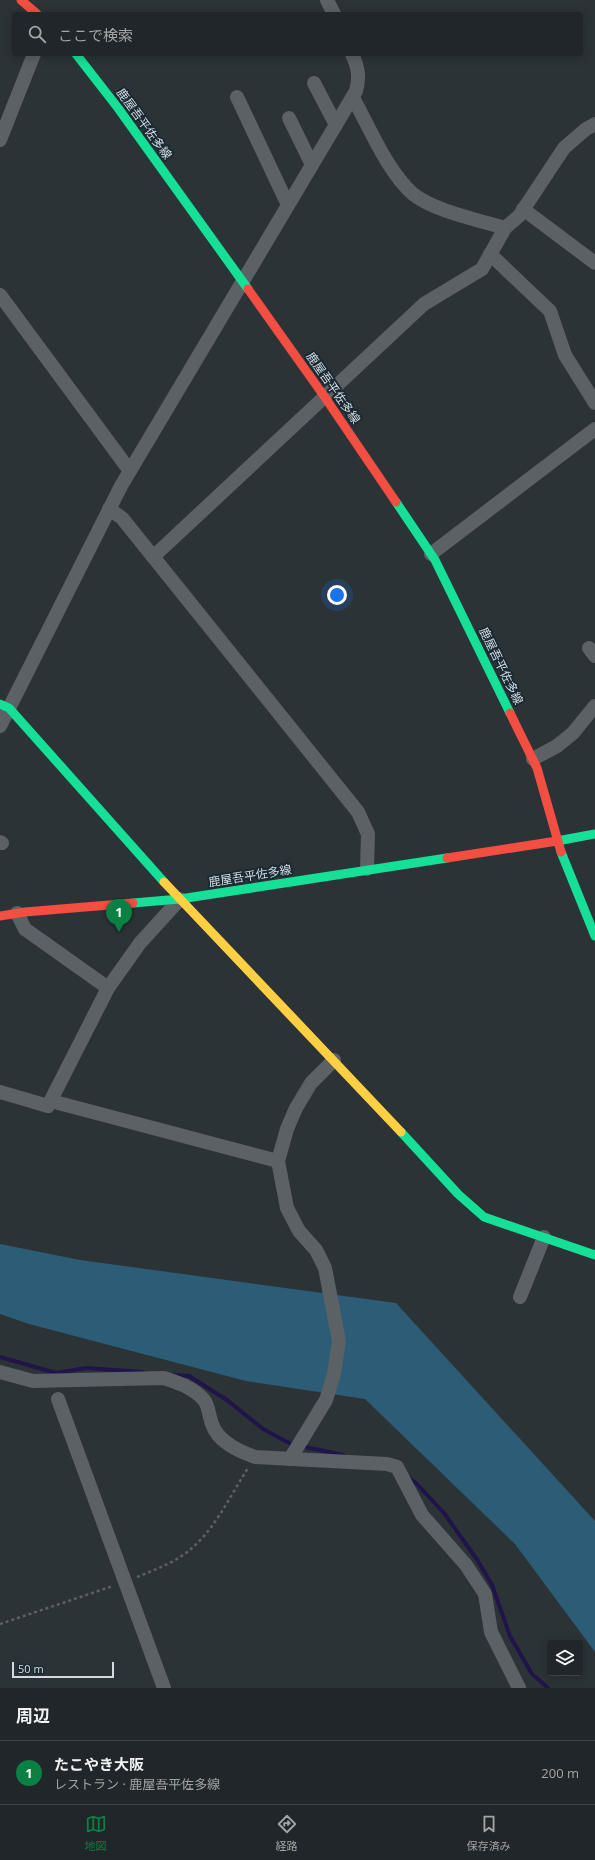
<!DOCTYPE html>
<html lang="ja">
<meta charset="utf-8">
<style>
body{margin:0;font-family:"Open Sans","Noto Sans JP",sans-serif;background:#2d3235;color:#f1f3f6}
.controls{position:absolute;right:12px;bottom:12px;display:grid;overflow:hidden;border-radius:4px;box-shadow:0 2px 10px #0003}
.controls button{width:36px;height:36px;display:grid;place-items:center;padding:0;border:0;border-bottom:1px solid #3d4346;background:#202629;color:#f1f3f6;font:20px sans-serif}
.scale{position:absolute;left:12px;bottom:10px;width:102px;box-sizing:border-box;padding-left:4px;border:2px solid #d2dbe1;border-top:0;font-size:11px;line-height:14px;white-space:nowrap;color:#d2dbe1;-webkit-text-stroke:3px #1b2a33;paint-order:stroke}
.you{position:absolute;left:337px;top:595px;width:14px;height:14px;margin:-10px;border:3px solid #fff;border-radius:50%;background:#1a73e8;box-shadow:0 0 0 6px #1a73e833}
.badge{display:grid;place-items:center;width:26px;height:26px;border-radius:50%;background:#0b8043;color:#fff;font-size:13px;font-weight:700}
.pin{position:absolute;translate:-50% -33px;filter:drop-shadow(0 1px 2px #0008)}
.pin::after{content:'';position:absolute;top:21px;width:14px;height:12px;background:inherit;clip-path:polygon(0 0,100% 0,50% 100%)}
.list{margin:0;padding:0;list-style:none}
h2{display:flex;justify-content:space-between;align-items:center;height:52px;margin:0;padding:0 16px;font-size:17px}
h2 small{font-size:13px;font-weight:400;color:#a2a5a8}
.list li{display:grid;grid-template-columns:26px 1fr auto;gap:12px;align-items:center;box-sizing:border-box;height:64px;padding:0 16px;border-top:1px solid #3d4346}
.list b{display:block;font-size:15px;white-space:nowrap}
.list p{margin:0;font-size:13px;white-space:nowrap;color:#a2a5a8}
.list em{font-size:13px;font-style:normal;color:#a2a5a8}
.icon{flex:none;width:22px;height:22px;fill:none;stroke:currentColor;stroke-width:2;stroke-linecap:round;stroke-linejoin:round}
.map{position:relative;flex:none;width:595px;height:1688px;overflow:hidden}
.search{position:absolute;background:#202629;box-shadow:0 2px 10px #0003;left:12px;right:12px;top:12px;height:44px;display:flex;align-items:center;gap:10px;box-sizing:border-box;padding:0 14px;border-radius:4px;color:#a2a5a8;font-size:15px}
.sheet{height:116px;background:#202629}
nav{display:flex;justify-content:space-around;align-items:center;box-sizing:border-box;height:56px;border-top:1px solid #3d4346;background:#202629;font-size:11px;color:#a2a5a8}
nav a{display:grid;justify-items:center;gap:2px}
nav .on{color:#0b8043}
.map>svg:first-child{display:block}
</style>
<div class="map">
<svg width="595" height="1688" viewBox="0 0 595 1688">
<rect width="100%" height="100%" fill="#2b3337"/>
<path fill="#2d5d76" d="M0,1244L80,1260L396,1303L595,1521V1652L515,1544L365,1399L246,1381L29,1324L0,1314Z"/>
<g fill="none" stroke-linecap="round" stroke-linejoin="round">
<g stroke="#20144b" stroke-width="4">
<path d="M0,1357L56,1373L86,1368L143,1372"/>
<path d="M172,1375L189,1376L227,1400L263,1429L291,1444L343,1455"/>
<path d="M407,1477L416,1483L444,1513L478,1561L492,1585L510,1636L532,1674L548,1688"/>
</g>
<g stroke="#5b6164" stroke-width="2.5" stroke-dasharray="3 3" stroke-linecap="butt">
<path d="M137,1577C154,1570 171,1564 186,1553C214,1532 230,1496 248,1468"/>
<path d="M0,1624L113,1586"/>
</g>
<g stroke="#5b6165" stroke-width="14">
<path d="M327,0L334,14"/>
<path d="M314,83L336,125"/>
<path d="M237,97L288,205"/>
<path d="M353,98C370,128 387,171 413,194C434,211 479,220 505,228"/>
<path d="M289,118L312,165"/>
<path d="M0,140L34,54"/>
<path d="M523,209L595,263"/>
<path d="M490,254L550,311L565,355L595,403"/>
<path d="M0,295L130,471"/>
<path d="M109,509L122,518L358,812L368,834L367,869"/>
<path d="M431,554L595,429"/>
<path d="M153,557L424,304L482,269L505,228L519,216L564,148L586,129L595,124"/>
<path d="M589,648L595,656"/>
<path d="M0,726L121,486L356,91C360,77 358,67 352,54"/>
<path d="M533,759L557,746L573,733L595,706"/>
<path d="M0,842L2,843"/>
<path d="M17,913L25,929L108,988"/>
<path d="M0,1092L48,1106L108,988L140,943L180,899"/>
<path d="M51,1101L278,1161"/>
<path d="M520,1297L544,1237"/>
<path d="M0,1372L33,1381L164,1378C179,1383 194,1388 204,1400C209,1406 209,1417 212,1424C218,1442 238,1451 255,1457L387,1464L397,1467L422,1515L466,1565L485,1594L491,1632L519,1688"/>
<path d="M58,1399L164,1688"/>
<path d="M290,1459L326,1400L334,1374L339,1341L325,1268L316,1250L299,1231L287,1208L278,1161L287,1129L296,1108L311,1083L334,1060"/>
</g>
<g stroke="#16e098" stroke-width="9">
<path d="M76,54L118,108L248,289"/>
<path d="M396,502L435,560L510,713"/>
<path d="M0,704L9,708L164,882"/>
<path d="M557,841L595,834"/>
<path d="M561,852L595,936"/>
<path d="M133,903L180,899L447,858"/>
<path d="M401,1132L458,1194L484,1217L595,1255"/>
</g>
<path stroke="#ffcf43" stroke-width="9" d="M164,882L401,1132"/>
<g stroke="#f24e42" stroke-width="9">
<path d="M21,0L37,14"/>
<path d="M248,289L324,396L396,502"/>
<path d="M510,713L537,768L561,852"/>
<path d="M447,858L557,841"/>
<path d="M0,916L25,912L133,903"/>
</g>
</g>
<g text-anchor="middle" stroke-width="4" stroke-linejoin="round" paint-order="stroke">
<g font-size="12" fill="#d2dbe1" stroke="#1b2a33">
<text transform="translate(144 124) rotate(54)" y="4">鹿屋吾平佐多線</text>
<text transform="translate(333 388) rotate(55)" y="4">鹿屋吾平佐多線</text>
<text transform="translate(501 666) rotate(64)" y="4">鹿屋吾平佐多線</text>
<text transform="translate(250 876) rotate(-9)" y="4">鹿屋吾平佐多線</text>
</g>
</g>
</svg>
<div class="controls">
<button><svg class="icon" aria-label="layers" viewBox="0 0 24 24"><path d="M12 4l9 5-9 5-9-5zM3 14l9 5 9-5"/></svg></button>
</div>
<div class="scale">50 m</div>
<div class="you"></div>
<div class="pin badge" style="left:119px;top:932px">1</div>
<div class="search"><svg class="icon" aria-label="search" viewBox="0 0 24 24"><circle cx="10" cy="10" r="6"/><path d="M15 15l6 6"/></svg>ここで検索</div>
</div>
<section class="sheet">
<h2>周辺<small></small></h2>
<ul class="list">
<li><span class="badge">1</span><div><b>たこやき大阪</b><p>レストラン · 鹿屋吾平佐多線</p></div><em>200 m</em></li>
</ul>
</section>
<nav>
<a class="on"><svg class="icon" aria-label="map" viewBox="0 0 24 24"><path d="M3 6l6-2 6 2 6-2v14l-6 2-6-2-6 2zM9 4v14M15 6v14"/></svg>地図</a>
<a><svg class="icon" aria-label="directions" viewBox="0 0 24 24"><path d="M12 3l9 9-9 9-9-9zM9 14v-3h6M13 9l2 2-2 2"/></svg>経路</a>
<a><svg class="icon" aria-label="saved" viewBox="0 0 24 24"><path d="M7 4h10v16l-5-4-5 4z"/></svg>保存済み</a>
</nav>
